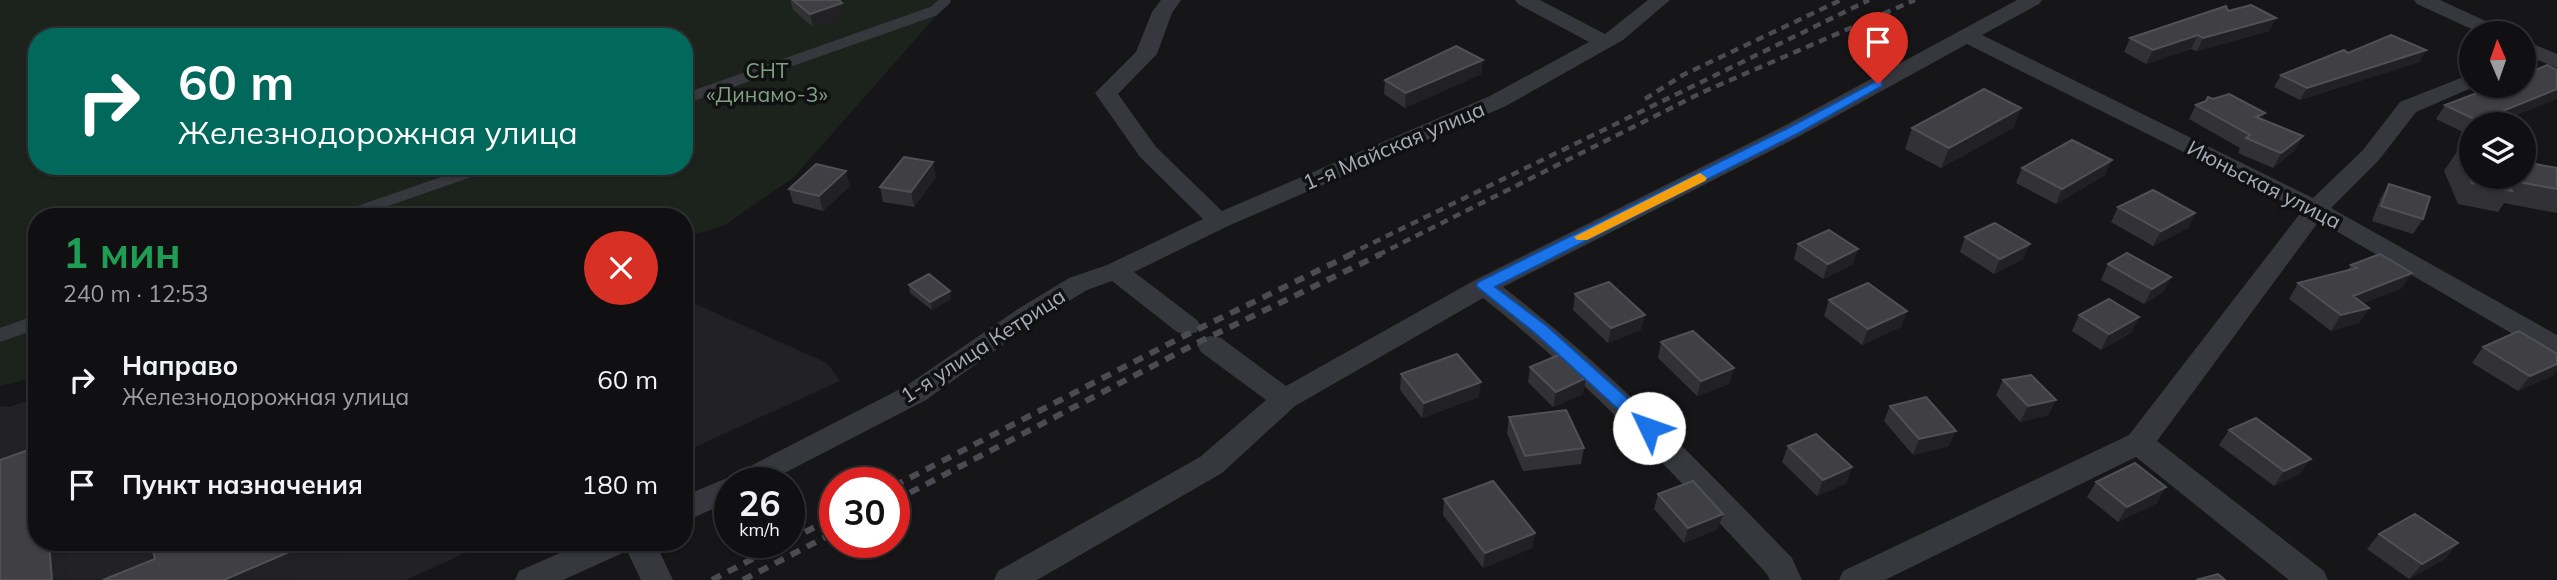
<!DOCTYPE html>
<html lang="ru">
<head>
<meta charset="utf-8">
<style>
	body { margin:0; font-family:Mulish,sans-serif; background:#1e1e20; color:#f1f3f6; height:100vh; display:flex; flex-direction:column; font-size:26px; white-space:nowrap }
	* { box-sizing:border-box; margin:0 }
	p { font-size:23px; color:#9c9d9f }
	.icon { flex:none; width:38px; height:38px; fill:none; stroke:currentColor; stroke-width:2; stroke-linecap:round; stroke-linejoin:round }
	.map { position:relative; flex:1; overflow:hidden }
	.details { position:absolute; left:28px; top:208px; width:665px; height:343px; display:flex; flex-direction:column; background:#101012; border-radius:28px; box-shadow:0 2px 5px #0004,0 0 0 2px #303032 }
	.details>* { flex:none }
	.top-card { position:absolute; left:28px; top:28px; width:665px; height:147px; border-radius:28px; box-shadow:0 2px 5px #0004,0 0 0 2px #303032; background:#00695c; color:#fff; overflow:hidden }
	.needle { width:46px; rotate:358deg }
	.controls { position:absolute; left:2459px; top:21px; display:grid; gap:14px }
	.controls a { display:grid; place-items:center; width:77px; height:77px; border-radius:50%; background:#101012; box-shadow:0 2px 5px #0004,0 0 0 2px #303032; font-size:35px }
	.speed { position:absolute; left:714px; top:467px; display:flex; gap:14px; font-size:35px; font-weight:700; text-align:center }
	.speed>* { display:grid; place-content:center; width:91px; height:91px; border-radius:50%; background:#101012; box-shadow:0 2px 5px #0004,0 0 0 2px #303032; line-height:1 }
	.speed small { font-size:18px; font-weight:400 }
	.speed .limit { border:10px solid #d22; background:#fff; color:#111 }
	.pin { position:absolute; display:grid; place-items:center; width:60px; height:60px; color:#fff; margin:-72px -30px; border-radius:50% 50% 50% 0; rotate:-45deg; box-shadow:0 0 7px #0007 }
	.pin .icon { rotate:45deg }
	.me { position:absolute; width:77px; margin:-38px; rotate:312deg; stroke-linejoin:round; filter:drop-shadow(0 0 5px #0008) }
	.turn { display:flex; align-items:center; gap:24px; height:147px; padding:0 35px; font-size:32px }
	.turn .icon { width:91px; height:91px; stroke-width:2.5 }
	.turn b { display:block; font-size:49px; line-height:60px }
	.round { display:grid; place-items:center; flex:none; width:74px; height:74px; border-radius:37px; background:#1e1e20 }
	.head { display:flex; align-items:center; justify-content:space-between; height:119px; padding:0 35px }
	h1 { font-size:42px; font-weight:700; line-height:52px; color:#1e9e55 }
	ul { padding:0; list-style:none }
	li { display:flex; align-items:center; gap:21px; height:105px; padding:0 35px }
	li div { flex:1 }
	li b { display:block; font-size:26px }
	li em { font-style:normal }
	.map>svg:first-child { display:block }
</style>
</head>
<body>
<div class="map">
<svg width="2557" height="580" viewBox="0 0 2557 580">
	<rect width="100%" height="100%" fill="#161618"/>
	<path fill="#222225" d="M684 299 827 363 840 381 684 452Z
		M37 397V542L487 543 406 580H0V406L9 407Z"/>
	<path fill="#1c231d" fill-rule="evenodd" d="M0 0H950L794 177 725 225 684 238V217H37V377L0 386ZM37 37H684V166H37Z"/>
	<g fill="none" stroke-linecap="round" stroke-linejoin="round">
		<path stroke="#37383d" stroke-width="10" d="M684 99 934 11 946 0
			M341 217 488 166"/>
		<path stroke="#37383d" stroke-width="13" d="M0 335 37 322"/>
		<path fill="#37383d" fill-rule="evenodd" d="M1161 0H1181L1172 13 1157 54 1118 94 1156 147 1222 211 1490 96 1589 42 1518 4 1515 0H1540L1605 34 1648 0H1670L1623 40 1506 106 1228 226 1134 272 1197 320 1201 326 1197 332 1187 335 1177 332 1112 281 1087 290 1036 321 926 400 765 483H730V501L684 522V496L727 478 906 386 1018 309 1069 278 1107 265 1203 219 1140 157 1095 93 1136 52 1152 12Z
			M2017 0H2042L2039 4 1982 35 2313 198 2363 150 2400 102 2471 74V86H2476L2416 112 2379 160 2331 208 2557 335V356L2547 354 2319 221 2157 441 2324 571 2328 580H2289L2136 457 1885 580H1839L1843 571 2129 435 2302 211 1967 44 1798 137 1503 287C1609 368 1700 463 1792 558L1802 580H1770L1767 574C1676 476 1588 381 1483 298L1295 406 1222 473 1037 580H994L998 571 1200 457 1266 400 1201 352 1197 345 1201 338 1211 336 1221 338 1286 386 1475 280 1782 127Z
			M2414 0H2440L2503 29 2506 33H2480L2417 4Z
			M2524 40 2557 54V68L2524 54Z
			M585 542H655L673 580H641L627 551 563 580H515L519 571Z"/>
		<path stroke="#4a4c52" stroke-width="4.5" stroke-dasharray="8 6" stroke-linecap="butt" d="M1645 99 1683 75 1841 0
			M1348 255 1869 0
			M1378 255 1703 92 1915 0"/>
		<path stroke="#4a4c52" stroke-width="6" stroke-dasharray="10 8" stroke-linecap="butt" d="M894 486 1186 335 1352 254
			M894 501 1195 344 1381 254
			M789 540 835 517
			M712 580 785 542
			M743 580 835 532"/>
	</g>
	<path fill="#323236" d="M790 0H839L845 16 813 27 793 10Z
		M2228 11 2276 18 2269 31 2197 51 2191 49 2146 64 2124 52 2130 38Z
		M2426 50 2419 62 2300 100 2274 87 2281 75 2348 53Z
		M1483 60 1481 74 1405 108 1384 94 1385 80Z
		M2213 99 2265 113 2262 119 2303 136 2295 150 2273 168 2238 153 2240 148 2189 119 2196 105Z
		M2445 105 2495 124H2471V134L2469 135 2436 119Z
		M2021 108 2013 128 1941 168 1905 149 1912 128Z
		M2458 150 2557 168V213L2504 203 2498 212 2458 204 2444 171Z
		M2022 168 2105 175 2056 204 2016 183Z
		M936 177 914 207 883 202 880 187Z
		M2389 184 2423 219 2413 234 2372 221 2380 199Z
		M850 186 823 211 793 203 789 189Z
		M2118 207 2195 213 2188 228 2153 246 2111 222Z
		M1965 237 2023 259 1994 274 1960 252Z
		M1798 244 1853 264 1823 279 1794 259Z
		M2108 264 2171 277 2163 292 2144 304 2101 280Z
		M2351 265 2402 288 2363 303 2369 308 2359 323 2331 331 2289 299 2298 283 2347 271Z
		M909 285 950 291 951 299 932 310 910 293Z
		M1575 294 1641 330 1608 343 1573 310Z
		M1829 300 1907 311 1901 327 1862 345 1824 316Z
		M2079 315 2139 317 2131 333 2101 350 2072 331Z
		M1661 342 1734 368 1729 384 1697 396 1658 358Z
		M2483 347 2554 375 2518 391 2472 363Z
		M1530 367 1583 394 1553 407 1528 382Z
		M1401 374 1479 397 1422 418 1400 390Z
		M2003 380 2056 400 2048 415 2020 422 1996 395Z
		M1890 406 1949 446 1913 455 1884 421Z
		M1509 417 1584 448 1581 464 1523 471 1507 433Z
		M2229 430 2300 474 2274 486 2219 445Z
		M1788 446 1847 483 1817 496 1782 462Z
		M2096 482 2157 503 2118 522 2087 497Z
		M1658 494 1718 529 1684 543 1654 509Z
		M1444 499 1535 533 1532 548 1483 568 1443 515Z
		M2379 534 2458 543 2445 559 2409 579 2367 549Z"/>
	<path fill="#212124" d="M842 3 845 16 813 27 810 14Z
		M2276 18 2269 31 2197 51 2203 38Z
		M2198 35 2191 49 2146 64 2153 50Z
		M2426 50 2419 62 2300 100 2307 88Z
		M1483 60 1481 74 1405 108 1406 93Z
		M2557 89V99L2495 124H2476L2478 121Z
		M2021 108 2013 128 1941 168 1949 148Z
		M2265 113 2258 128 2256 117Z
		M2303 136 2295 150 2273 168 2281 153Z
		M2112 160 2105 175 2056 204 2062 189Z
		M933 162 936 177 914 207 911 192Z
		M846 171 850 186 823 211 819 196Z
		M2195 213 2188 228 2153 246 2161 231Z
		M2030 244 2023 259 1994 274 2000 259Z
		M1858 249 1853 264 1823 279 1828 264Z
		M2412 273 2402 288 2343 311 2353 296Z
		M2171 277 2163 292 2144 304 2152 289Z
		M950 291 951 299 932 310 930 302Z
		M2369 308 2359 323 2331 331 2341 315Z
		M1907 311 1901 327 1862 345 1868 329Z
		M1645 315 1641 330 1608 343 1611 328Z
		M2139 317 2131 333 2101 350 2109 334Z
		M2557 364V371L2554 375 2518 391 2530 376Z
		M1734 368 1729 384 1697 396 1701 381Z
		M1586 378 1583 394 1553 407 1556 392Z
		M1481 382 1479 397 1422 418 1424 403Z
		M684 392 690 406 684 409Z
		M2056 400 2048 415 2020 422 2028 406Z
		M1956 431 1949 446 1913 455 1919 439Z
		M2311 459 2300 474 2274 486 2284 471Z
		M1852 467 1847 483 1817 496 1823 480Z
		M2166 487 2157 503 2118 522 2127 507Z
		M1723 514 1718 529 1684 543 1688 528Z
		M1535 533 1532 548 1483 568 1485 553Z
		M49 542H65L69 580H52Z
		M312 542H377L292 580H224Z
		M2458 543 2445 559 2409 579 2422 564Z"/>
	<path fill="#3f3f44" stroke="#4f5156" stroke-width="2" d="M793 0H839L842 3 810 14Z
		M2251 5 2276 18 2203 38 2198 35 2153 50 2130 38 2226 6 2228 11Z
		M2391 35 2426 50 2307 88 2281 75 2344 50 2348 53Z
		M1456 46 1483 60 1406 93 1385 80Z
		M2547 65 2557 70V89L2478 121 2445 105 2495 86H2524V75Z
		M1984 89 2021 108 1949 148 1912 128Z
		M2229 94 2265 113 2256 117 2303 136 2281 153 2246 138 2250 135 2196 105 2206 101 2208 97 2213 99Z
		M2072 140 2112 160 2062 189 2022 168Z
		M2458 150 2471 152V177H2524V162L2557 168V189L2507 180 2512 191 2472 183Z
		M904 157 933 162 911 192 880 187Z
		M816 164 846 171 819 196 789 189Z
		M2389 184 2430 197 2423 219 2381 206Z
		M2153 190 2195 213 2161 231 2118 207Z
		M1995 223 2030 244 2000 259 1965 237Z
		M1829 230 1858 249 1828 264 1798 244Z
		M37 253V264L33 254Z
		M2127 253 2171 277 2152 289 2108 264Z
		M2380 254 2412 273 2353 296 2369 308 2341 315 2298 283 2357 268 2351 265Z
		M929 274 950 291 930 302 909 285Z
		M1609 282 1645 315 1611 328 1575 294Z
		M1868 283 1907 311 1868 329 1829 300Z
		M2109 299 2139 317 2109 334 2079 315Z
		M1693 331 1734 368 1701 381 1661 342Z
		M2519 331 2557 354V364L2530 376 2483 347Z
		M1457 354 1481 382 1424 403 1401 374Z
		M1561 354 1586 378 1556 392 1530 367Z
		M2031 375 2056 400 2028 406 2003 380Z
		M1926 397 1956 431 1919 439 1890 406Z
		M1566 410 1584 448 1525 456 1509 417Z
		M2256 418 2311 459 2284 471 2229 430Z
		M1816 434 1852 467 1823 480 1788 446Z
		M37 447V542H49L52 580H0V460Z
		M2135 463 2166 487 2127 507 2096 482Z
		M1493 481 1535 533 1485 553 1444 499Z
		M1693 481 1723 514 1688 528 1658 494Z
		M2415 514 2458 543 2422 564 2379 534Z
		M151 542H312L224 580H103L155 559Z
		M2218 574 2225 580H2196Z"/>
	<path fill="#1a73e8" stroke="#114b97" stroke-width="2" d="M1878 80 1882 81V86L1795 135 1495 287 1547 326 1655 423 1658 428 1655 432H1643L1536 334 1476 286 1478 282 1786 129Z"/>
	<path fill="#f59e0b" d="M1700 173 1707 178 1705 181 1587 240H1577L1574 237Z"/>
	<g text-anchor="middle" stroke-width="7" stroke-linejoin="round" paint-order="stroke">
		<g font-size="21" fill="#7fa381" stroke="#111113">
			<text x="767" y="78">СНТ<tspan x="767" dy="24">«Динамо-3»</tspan></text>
		</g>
		<g font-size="21" fill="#a8adb8" stroke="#111113">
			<text transform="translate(1394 146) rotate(-23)" y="7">1-я Майская улица</text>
			<text transform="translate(2264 185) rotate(27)" y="7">Июньская улица</text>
			<text transform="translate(983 346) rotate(-33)" y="7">1-я улица Кетрица</text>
		</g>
	</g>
</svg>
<div class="controls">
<a><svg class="needle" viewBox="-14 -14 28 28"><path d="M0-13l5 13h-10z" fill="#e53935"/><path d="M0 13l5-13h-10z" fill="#9c9d9f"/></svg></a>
<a><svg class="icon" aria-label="layers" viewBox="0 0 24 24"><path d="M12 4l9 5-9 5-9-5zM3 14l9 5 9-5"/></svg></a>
</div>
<div class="speed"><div>26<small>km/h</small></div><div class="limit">30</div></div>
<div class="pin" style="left:1878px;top:84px;background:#d93025"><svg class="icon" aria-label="arrive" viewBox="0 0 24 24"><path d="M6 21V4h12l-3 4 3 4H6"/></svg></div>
<svg class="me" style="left:1649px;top:428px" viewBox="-20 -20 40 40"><circle r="19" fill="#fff"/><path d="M0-13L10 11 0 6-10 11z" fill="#1a73e8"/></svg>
<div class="top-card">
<div class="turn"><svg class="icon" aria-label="right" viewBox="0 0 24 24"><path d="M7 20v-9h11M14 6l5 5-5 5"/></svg><div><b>60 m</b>Железнодорожная улица</div></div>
</div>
<section class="details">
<div class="head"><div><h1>1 мин</h1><p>240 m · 12:53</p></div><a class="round" style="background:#d93025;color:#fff"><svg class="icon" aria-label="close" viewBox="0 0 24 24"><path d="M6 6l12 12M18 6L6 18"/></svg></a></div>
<ul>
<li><svg class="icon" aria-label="right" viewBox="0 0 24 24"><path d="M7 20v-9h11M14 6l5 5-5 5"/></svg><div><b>Направо</b><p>Железнодорожная улица</p></div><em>60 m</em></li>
<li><svg class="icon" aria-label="arrive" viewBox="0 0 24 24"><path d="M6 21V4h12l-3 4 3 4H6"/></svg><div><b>Пункт назначения</b></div><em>180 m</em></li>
</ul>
</section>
</div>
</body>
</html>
